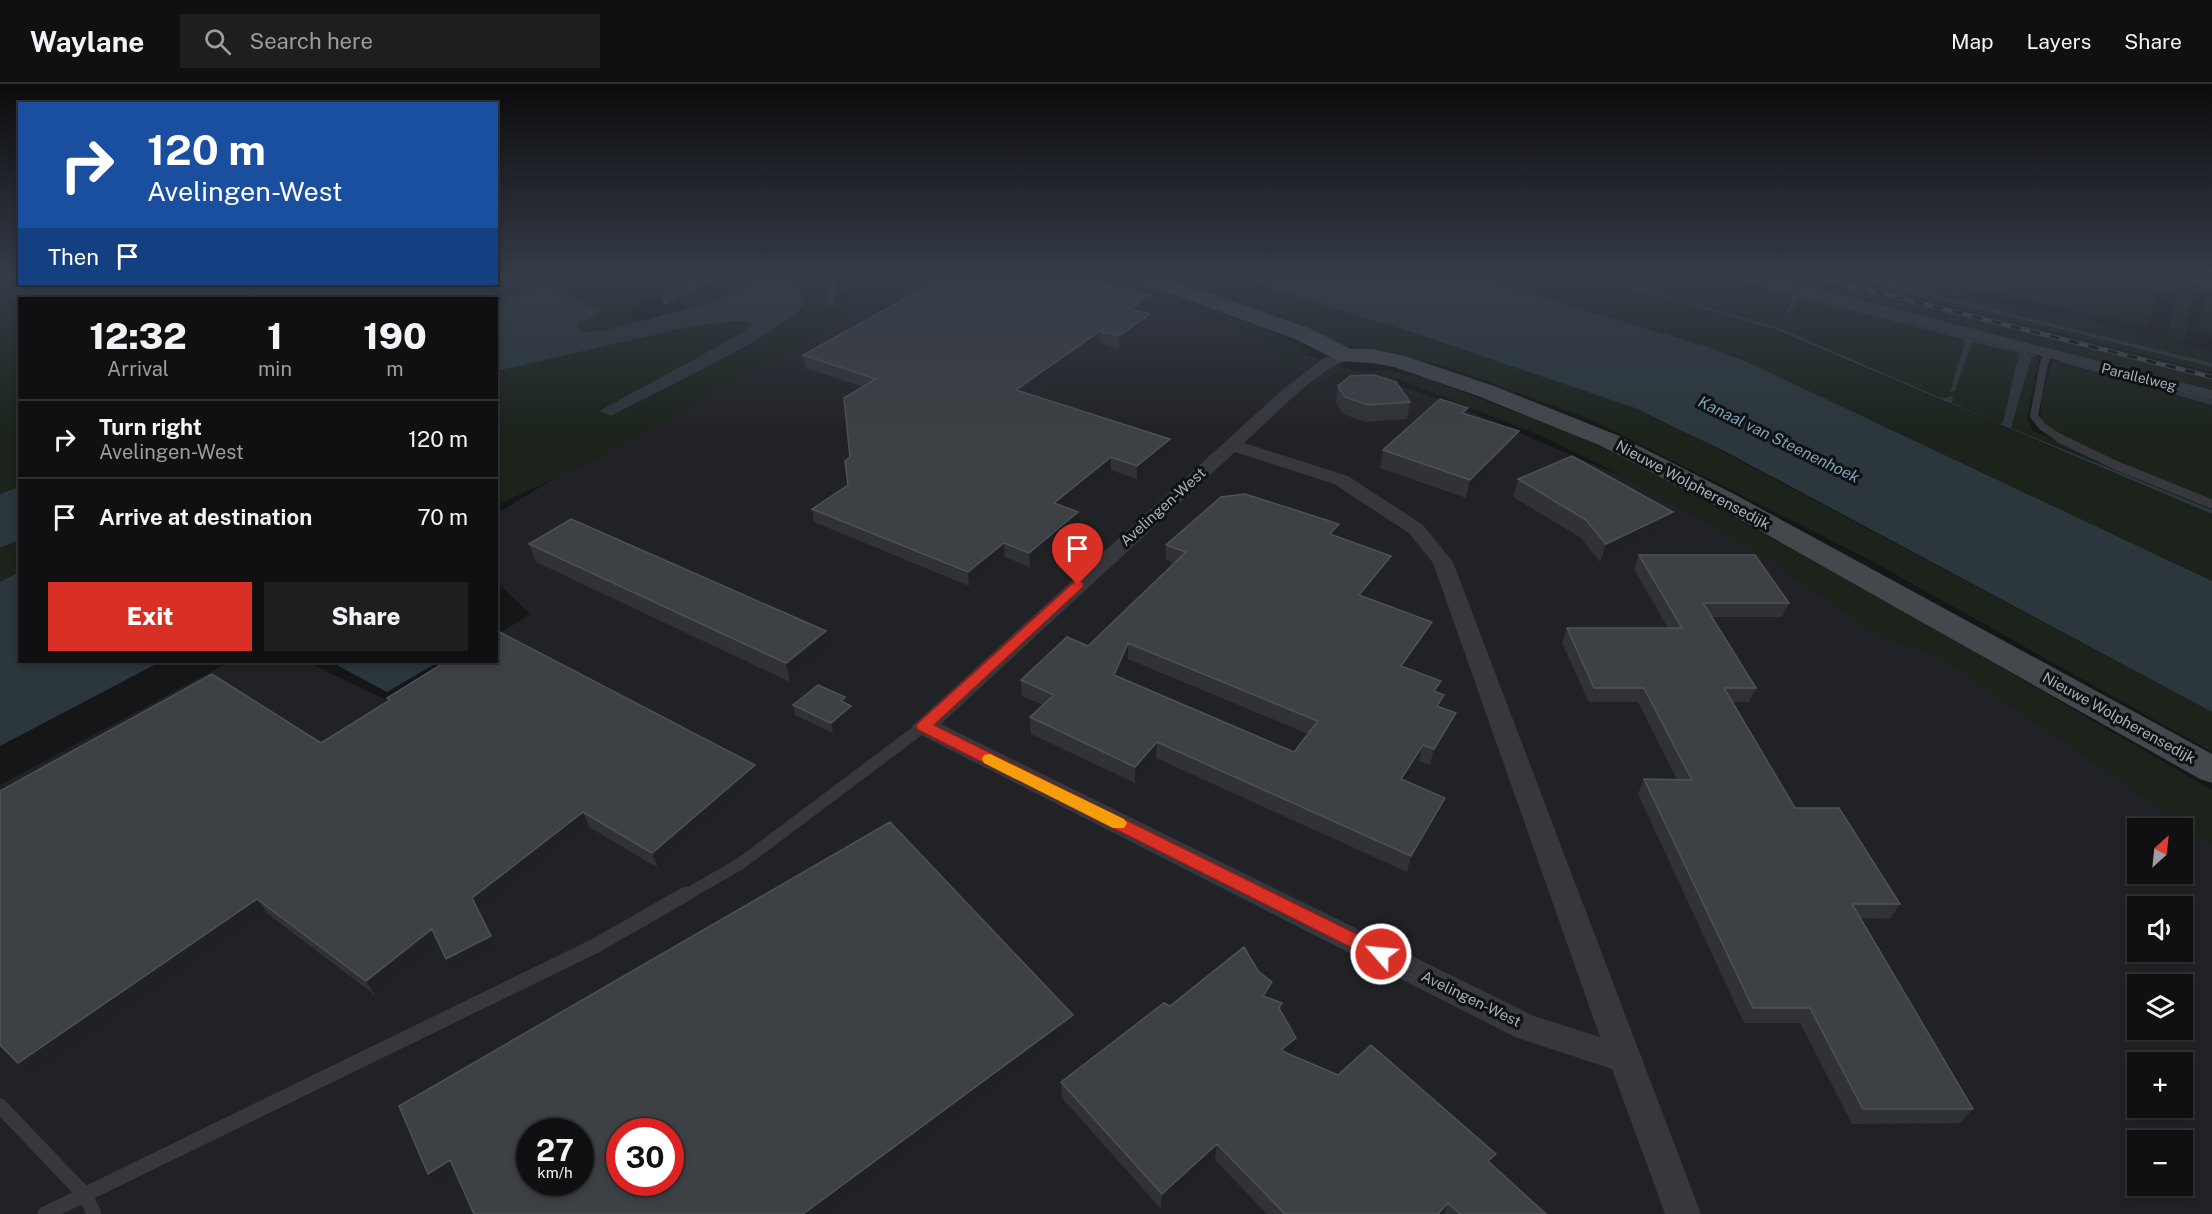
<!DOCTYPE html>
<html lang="en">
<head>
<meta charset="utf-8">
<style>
	body { margin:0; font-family:"Public Sans",sans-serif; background:#1e1e20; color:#f1f3f6; height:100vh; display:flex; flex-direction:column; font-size:22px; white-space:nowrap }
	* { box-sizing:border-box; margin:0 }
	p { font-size:20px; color:#9c9d9f }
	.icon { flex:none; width:33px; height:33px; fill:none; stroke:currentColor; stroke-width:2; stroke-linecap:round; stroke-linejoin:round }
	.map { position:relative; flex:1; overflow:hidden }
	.side { position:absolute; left:18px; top:213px; width:480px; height:366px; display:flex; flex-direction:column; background:#101012; border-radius:0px; box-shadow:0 3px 9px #0003,0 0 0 2px #303032 }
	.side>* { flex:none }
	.top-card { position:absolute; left:18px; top:18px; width:480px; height:183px; border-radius:0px; box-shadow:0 3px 9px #0003,0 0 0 2px #303032; background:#1a4fa0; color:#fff; overflow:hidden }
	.needle { width:39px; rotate:27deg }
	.buttons { position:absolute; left:2127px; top:734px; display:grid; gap:12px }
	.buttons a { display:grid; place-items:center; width:66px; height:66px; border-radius:0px; background:#101012; box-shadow:0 3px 9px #0003,0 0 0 2px #303032; font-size:30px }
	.speed { position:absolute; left:516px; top:1034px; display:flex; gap:12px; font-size:30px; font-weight:700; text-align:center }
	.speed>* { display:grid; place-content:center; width:78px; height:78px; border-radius:50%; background:#101012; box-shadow:0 3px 9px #0003,0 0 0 2px #303032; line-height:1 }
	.speed small { font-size:15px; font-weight:400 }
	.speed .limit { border:9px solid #d22; background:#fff; color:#111 }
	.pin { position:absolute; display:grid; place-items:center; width:51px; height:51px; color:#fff; margin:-62px -26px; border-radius:50% 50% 50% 0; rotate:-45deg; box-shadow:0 0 6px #0007 }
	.pin .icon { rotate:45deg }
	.me { position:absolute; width:66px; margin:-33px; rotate:297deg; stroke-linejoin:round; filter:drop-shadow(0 0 4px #0008) }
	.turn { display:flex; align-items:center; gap:21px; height:126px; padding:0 30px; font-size:27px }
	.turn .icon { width:78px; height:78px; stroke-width:2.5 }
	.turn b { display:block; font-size:42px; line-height:51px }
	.then { display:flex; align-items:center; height:57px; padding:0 30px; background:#0003; gap:12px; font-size:22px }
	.eta { display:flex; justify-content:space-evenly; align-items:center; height:102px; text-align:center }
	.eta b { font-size:36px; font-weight:800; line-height:42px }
	.action { display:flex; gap:12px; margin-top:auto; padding:12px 30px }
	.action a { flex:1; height:69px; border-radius:0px; background:#d93025; color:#fff; font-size:24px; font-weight:800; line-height:69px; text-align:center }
	.action a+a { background:#1e1e20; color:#f1f3f6 }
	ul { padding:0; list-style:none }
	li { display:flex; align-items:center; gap:18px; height:78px; padding:0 30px; border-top:2px solid #303032 }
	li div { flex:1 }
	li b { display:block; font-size:22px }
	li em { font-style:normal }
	header { display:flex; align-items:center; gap:36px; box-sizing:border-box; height:84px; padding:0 30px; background:#101012; border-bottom:2px solid #303032 }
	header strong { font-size:28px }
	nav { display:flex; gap:33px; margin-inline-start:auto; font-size:21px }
	.search { width:420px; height:54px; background:#1e1e20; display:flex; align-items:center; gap:15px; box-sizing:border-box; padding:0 21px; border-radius:0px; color:#9c9d9f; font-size:22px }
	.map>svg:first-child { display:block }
</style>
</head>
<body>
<header>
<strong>Waylane</strong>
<div class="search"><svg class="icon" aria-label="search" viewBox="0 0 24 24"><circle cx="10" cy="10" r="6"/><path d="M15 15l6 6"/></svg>Search here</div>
<nav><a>Map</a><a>Layers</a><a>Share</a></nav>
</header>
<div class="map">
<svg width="2212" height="1130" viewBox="0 0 2212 1130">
	<rect width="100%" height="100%" fill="#151618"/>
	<path fill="#212225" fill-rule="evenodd" d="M921 193H1094L1304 270 1439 315 1694 423 2212 713V1130H0V701L229 578H307L388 617 496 578 497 551 530 530 497 498V430L615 356ZM2138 744H2182V789H2138ZM2138 822H2182V867H2138ZM2138 900H2182V945H2138ZM2138 978H2182V1023H2138ZM530 1047H580V1098H530ZM620 1047H670V1098H620ZM2138 1056H2182V1101H2138Z"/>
	<path fill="#1b231b" d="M0 193H19L20 200H496L497 193H708L672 210 640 218 631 224 632 235 638 238 608 246 585 248 578 243 497 269 496 214H20L19 415 0 421Z
		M718 193H767L727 213 684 226 681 213Z
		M793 193H827L832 217 850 216 840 193H923L598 374 497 421V287C543 278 720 225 754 240L735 253 599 327 612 332C640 315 796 242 804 223 807 214 797 201 793 193Z
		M1092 193H1120L1262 243 1310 267 1300 274 1284 292 1280 272 1258 254Z
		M1156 193H1236L1505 279 1624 319 1669 339 2212 628V668L1870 476 1587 334 1445 282 1370 264 1346 263 1305 242Z
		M1472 193H1592L1759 240 2212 430V497L1730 271Z
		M1624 193H1724L1791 210 1793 212 1785 228H1791L1798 214H1802L1963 255 1965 258 1951 308 1955 307 1972 258 2019 269 2003 338 1999 340 1954 320 1948 312 1941 314 1778 243 1619 199Z
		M1773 193H1823L2212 292V306Z
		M1831 193H1849L2212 283V288Z
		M1862 193H1898L1961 208 1960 211 2035 229 2037 225 2166 254 2181 196 2195 201 2183 260 2212 267V279Z
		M1925 193H2162L2148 243Z
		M2212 211V250L2198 247 2205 212 2211 214Z
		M2036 272 2039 273 2027 334 2032 346 2212 423V426L2011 344 2031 274Z
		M2053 277 2212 321V418C2182 405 2053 358 2042 335 2037 323 2048 288 2053 277Z
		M1343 285 1371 288 1386 286 1425 294 1583 354 1663 394 1925 539 2212 706V760L1940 573 1880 553 1750 463 1603 382 1537 350 1398 295 1354 294 1314 301Z
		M19 456V488L0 498V464Z"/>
	<path fill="#2b373c" d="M767 193H793L805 218C800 242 642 314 612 332L599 327 735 253 754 240 738 237 691 242 497 287V220L540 203 546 204 600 226 598 231 579 239 578 243 585 248 608 246 716 217Z
		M1236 193H1472L1705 262 1747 278 2212 497V628L1726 368 1635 324 1432 255Z
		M1592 193 1616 198 1622 193H1627L1622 200 1778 243 1941 314 1953 312 1952 319 2000 340 2003 338 2019 269 1972 258 1955 307 1950 308 1965 258 1963 255 1802 214H1798L1791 228 1786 229 1793 212 1791 210 1724 193H1739L2034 270 2037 272 2031 274 2011 344 2212 426V430L1774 245Z
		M1849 193H1862L2212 279V283Z
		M2056 277H2064L2212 316V321Z
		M19 403V456L0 464V410Z
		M19 488 20 578H160L0 662V498Z
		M331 578H438L387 608Z"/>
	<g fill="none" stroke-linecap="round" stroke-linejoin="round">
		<path stroke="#36383d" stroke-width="8" d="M2193 193 2202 200 2212 202
			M666 216 710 193
			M831 218 833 193
			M2049 269 2044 279 2034 332 2043 343 2061 355"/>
		<path stroke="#36383d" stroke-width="9" d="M2059 354 2115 381 2212 420"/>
		<path stroke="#36383d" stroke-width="12" d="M684 812 740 780 924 642"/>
		<path stroke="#36383d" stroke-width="15" d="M0 1022 85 1111 94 1130
			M45 1130 595 862 686 810"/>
		<path fill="#36383d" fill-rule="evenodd" d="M1746 193H1771L2212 306V316L1748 196Z
			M1347 267 1355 272C1350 278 1341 277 1334 282 1301 302 1273 333 1244 359L1348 392 1423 441 1453 478 1701 1130H1665L1612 985 1515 953 915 648 912 642 1281 307 1324 274ZM1235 368 1334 400 1409 449 1433 479 1600 953 1534 932 941 640Z"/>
		<path fill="#44484d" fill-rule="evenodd" d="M1132 193H1162L1309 244 1351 265H1373L1408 273 1494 302 1617 351 1734 410 2212 670V699L2200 695 1716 422 1599 361 1478 312 1394 283 1373 279 1339 277 1293 254 1135 197Z"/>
		<defs>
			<path id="rail" d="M1817 193 2212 293"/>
		</defs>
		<use href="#rail" stroke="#494d52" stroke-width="4.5"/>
		<use href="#rail" stroke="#101113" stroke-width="3" stroke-dasharray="10" stroke-linecap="butt"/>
	</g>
	<path fill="#313236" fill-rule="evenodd" d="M1100 193V198L1149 223 1142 228 1150 242 1119 265 1100 259 1029 310 1170 355 1169 368 1137 395 1111 386 1066 423 1078 442 1030 483 1005 473 969 502 814 438 812 425 848 401 850 373 863 303 805 284 803 271Z
		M1338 302 1410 318 1407 335 1365 338 1343 330 1336 318Z
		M1466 330 1519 347 1514 364 1466 414 1380 384 1383 366Z
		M1518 395 1667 446 1600 478 1581 454 1513 413Z
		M1339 440 1337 453 1388 487 1367 514 1429 553 1407 585 1438 609 1441 624 1456 629 1451 646 1430 681 1419 677 1407 698 1441 730 1407 788 1156 674 1135 699 1031 650 1030 633 1043 621 1022 612 1021 596 1088 562 1174 479 1166 476V461ZM1128 575 1289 642 1308 650 1294 668 1120 593Z
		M529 460 830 566 790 598 536 478Z
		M1639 471 1789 519 1782 533H1712L1756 604 1749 618H1732L1795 724 1900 820 1890 835 1860 834 1973 1025 1960 1039 1852 1040 1800 939H1744L1638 710 1644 695H1677L1638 618H1589L1562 559 1567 544H1668L1634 485Z
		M387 614 755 681 759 696 658 784 589 743 480 829 499 867 454 889 439 861 376 912 268 830 34 994 321 659 388 617Z
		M846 619 851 622 853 631 833 649 795 631 793 621Z
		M1258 887 1270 914 1281 927 1293 970 1292 971 1491 1080 1546 1130H1267L1215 1076 1161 1125 1062 1014 1061 998 1170 922Z"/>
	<path fill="#202124" d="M1099 193H1100V204L1094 197Z
		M1150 211 1149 223 1130 237V225Z
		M1150 230V242L1119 265V252Z
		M1100 247V259L1017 318 1016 306Z
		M1519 347 1514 364 1466 414 1470 396Z
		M1170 355 1169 368 1137 395V382Z
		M1111 373V386L1054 433V419Z
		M1078 428V442L1030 483 1029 469Z
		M1673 428 1667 446 1600 478 1606 460Z
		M1339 440 1337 455 1330 450Z
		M1004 459 1005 473 969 502 968 488Z
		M1391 472 1388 487 1356 527 1359 511Z
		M1432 538 1429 553 1398 598 1401 582Z
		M826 547 830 566 790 598 786 579Z
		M1128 559V575L1114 607V591Z
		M1441 597 1437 613 1434 607Z
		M1444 611 1440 627 1437 622Z
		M851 622 853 631 833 649 831 639Z
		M1456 629 1451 646 1430 681 1434 665Z
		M1157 658 1156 674 1135 699V683Z
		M1423 661 1419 677 1398 712 1401 695Z
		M755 681 759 696 658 784 652 769Z
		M1445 714 1441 730 1407 788 1411 772Z
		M583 728 589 743 480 829 499 867 454 889 446 875 472 814Z
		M257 815 268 830 34 994 18 979Z
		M432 845 441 860 376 912 366 897Z
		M1272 898 1269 914 1263 912Z
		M1073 931 1074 945 826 1130H803Z
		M1296 954 1293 970 1279 981 1282 965Z
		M1217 1060 1215 1076 1161 1125 1162 1110Z
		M1496 1070 1489 1085 1488 1077Z
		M450 1076 460 1090 439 1104 428 1090Z
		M1448 1119 1444 1130H1438Z"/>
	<path fill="#3d4044" stroke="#4e5156" stroke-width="1.5" fill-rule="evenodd" d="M944 193H1099L1094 197 1150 211 1130 225 1150 230 1119 252 1100 247 1016 306 1170 355 1137 382 1111 373 1054 419 1078 428 1029 469 1004 459 968 488 812 425 848 401 845 377 850 373 844 314 876 295 803 271Z
		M1374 291 1396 298 1410 318 1368 321 1345 313 1338 302 1350 292Z
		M1440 315 1468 324 1462 329 1519 347 1470 396 1383 366Z
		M1572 372 1673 428 1606 460 1586 436 1518 395Z
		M1245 410 1339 440 1330 450 1391 472 1359 511 1432 538 1401 582 1441 597 1434 607 1444 611 1437 622 1456 629 1434 665 1423 661 1401 695 1445 714 1411 772 1157 658 1135 683 1030 633 1054 611 1021 596 1067 553 1088 562 1186 468 1166 461 1221 413ZM1128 559 1291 626 1318 637 1294 668 1114 591Z
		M571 435 826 547 786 579 529 460Z
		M1639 471H1755L1789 519H1703L1756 604H1724L1795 724H1839L1900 820H1852L1973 1025H1863L1810 924H1753L1644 695 1692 696 1644 604H1594L1567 544H1682Z
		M496 546 755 681 652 769 583 728 472 814 491 852 446 875 432 845 366 897 257 815 18 979 0 961V707L212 590 321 659 390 616 387 614 445 578H496Z
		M818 601 845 613 841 617 851 622 831 639 793 621Z
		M890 738 1073 931 803 1130H474L450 1076 428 1090 399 1022ZM530 1047H580V1098H530ZM620 1047H670V1098H620Z
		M1244 863 1258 887 1272 898 1263 912 1282 919 1279 924 1296 954 1282 965 1284 968 1338 991 1371 961 1496 1070 1488 1077 1546 1130H1460L1448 1119 1438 1130H1285L1217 1060 1162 1110 1061 998 1164 919 1170 922Z"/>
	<linearGradient id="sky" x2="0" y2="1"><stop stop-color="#0c0c0d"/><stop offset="0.55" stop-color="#353c48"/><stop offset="1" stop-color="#353c48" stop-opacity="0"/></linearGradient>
	<rect width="2212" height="351" fill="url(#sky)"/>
	<path fill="#d93025" stroke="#8d1f18" stroke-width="1.5" d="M1078 497 1083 498V503L934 641 1387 865 1389 870 1387 875 1381 878 1374 875 918 646 916 642 918 639 1074 498Z"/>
	<path fill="#f59e0b" d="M990 670 1124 735 1127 739 1124 744H1113L984 679 982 675 984 671Z"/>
	<g text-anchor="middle" stroke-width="6" stroke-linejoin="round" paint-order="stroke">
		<g font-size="14" fill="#a6afb9" stroke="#101113">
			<text transform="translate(2139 293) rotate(14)" y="5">Parallelweg</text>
		</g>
		<g font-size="15" fill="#a6afb9" stroke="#101113">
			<text transform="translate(1693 401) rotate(28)" y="5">Nieuwe Wolpherensedijk</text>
			<text transform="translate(1163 423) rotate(-42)" y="5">Avelingen-West</text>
			<text transform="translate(2119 634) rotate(29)" y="5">Nieuwe Wolpherensedijk</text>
			<text transform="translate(1471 915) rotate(26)" y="5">Avelingen-West</text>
		</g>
		<g font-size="16" font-style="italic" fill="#7ba3b6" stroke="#101113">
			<text transform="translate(1779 355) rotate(26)" y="6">Kanaal van Steenenhoek</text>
		</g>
	</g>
</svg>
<div class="buttons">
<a><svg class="needle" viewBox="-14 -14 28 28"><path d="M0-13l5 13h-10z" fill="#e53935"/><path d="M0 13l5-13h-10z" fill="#9c9d9f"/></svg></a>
<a><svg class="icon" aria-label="sound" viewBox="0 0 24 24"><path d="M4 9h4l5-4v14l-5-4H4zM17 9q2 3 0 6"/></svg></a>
<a><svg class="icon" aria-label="layers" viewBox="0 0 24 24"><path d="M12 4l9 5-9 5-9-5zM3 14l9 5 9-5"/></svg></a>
<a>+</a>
<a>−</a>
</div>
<div class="speed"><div>27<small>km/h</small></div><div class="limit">30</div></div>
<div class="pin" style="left:1078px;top:501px;background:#d93025"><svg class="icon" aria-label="arrive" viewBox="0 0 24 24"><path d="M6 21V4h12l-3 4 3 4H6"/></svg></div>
<svg class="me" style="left:1381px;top:870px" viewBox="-20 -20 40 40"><circle r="17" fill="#d93025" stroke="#fff" stroke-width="3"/><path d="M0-11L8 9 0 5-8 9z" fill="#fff"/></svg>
<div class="top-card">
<div class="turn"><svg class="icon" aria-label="right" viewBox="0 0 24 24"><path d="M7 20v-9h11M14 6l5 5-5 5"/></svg><div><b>120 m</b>Avelingen-West</div></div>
<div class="then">Then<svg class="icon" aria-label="arrive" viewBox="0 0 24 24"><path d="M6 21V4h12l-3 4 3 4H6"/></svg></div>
</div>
<section class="side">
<div class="eta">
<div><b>12:32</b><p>Arrival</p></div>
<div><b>1</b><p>min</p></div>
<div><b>190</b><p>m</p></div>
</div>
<ul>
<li><svg class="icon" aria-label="right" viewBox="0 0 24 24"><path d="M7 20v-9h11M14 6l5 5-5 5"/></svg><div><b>Turn right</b><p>Avelingen-West</p></div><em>120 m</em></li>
<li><svg class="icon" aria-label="arrive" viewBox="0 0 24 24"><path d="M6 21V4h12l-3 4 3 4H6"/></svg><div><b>Arrive at destination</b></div><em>70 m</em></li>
</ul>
<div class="action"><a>Exit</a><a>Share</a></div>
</section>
</div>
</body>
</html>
